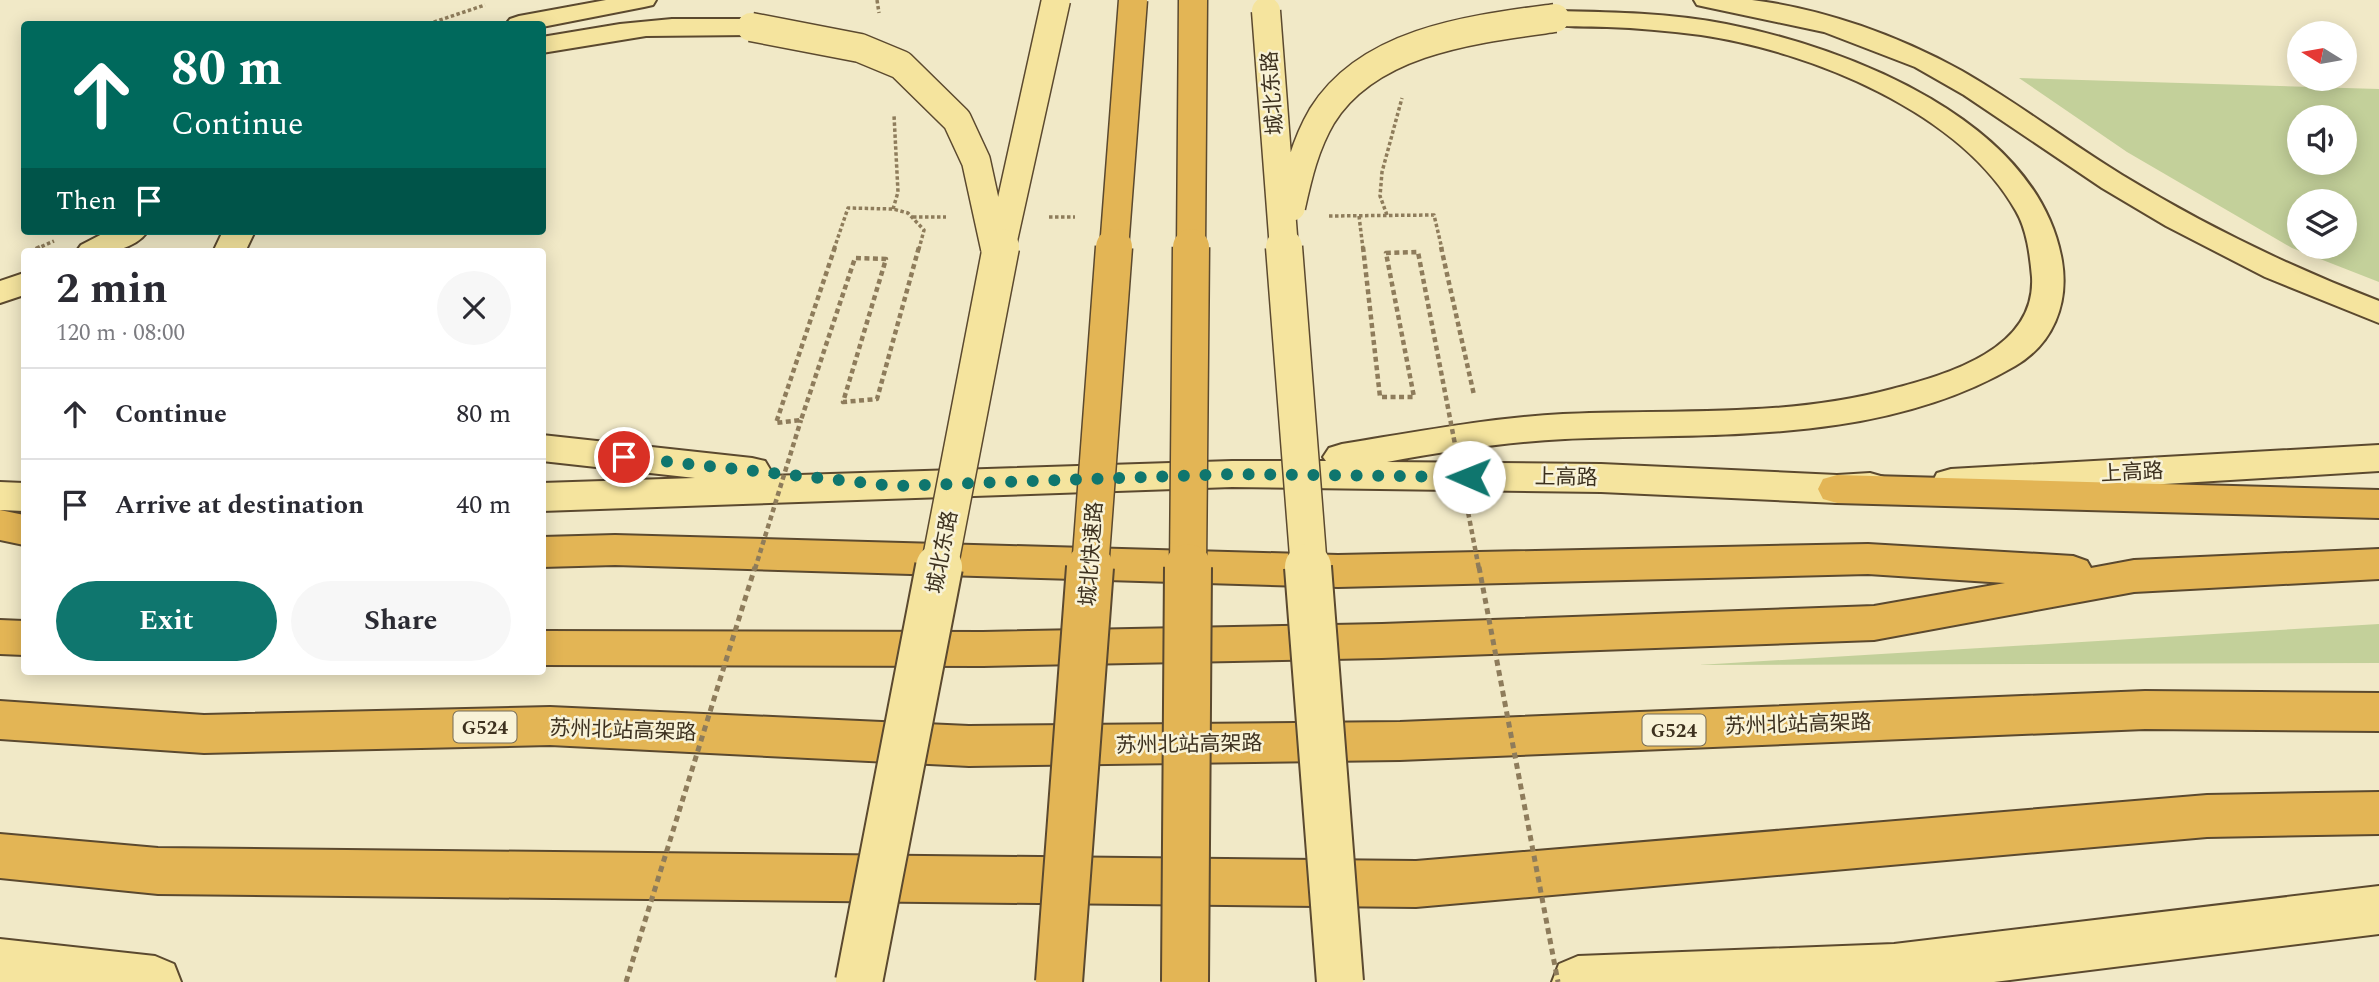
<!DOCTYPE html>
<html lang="en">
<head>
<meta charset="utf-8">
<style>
	body { margin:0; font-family:Spectral,"Noto Sans SC",serif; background:#f7f7f7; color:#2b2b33; height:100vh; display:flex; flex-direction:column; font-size:26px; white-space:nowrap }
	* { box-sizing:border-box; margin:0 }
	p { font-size:23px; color:#7c7c81 }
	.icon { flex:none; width:38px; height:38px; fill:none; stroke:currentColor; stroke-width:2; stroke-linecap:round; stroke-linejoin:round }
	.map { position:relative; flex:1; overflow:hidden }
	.side { position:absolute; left:21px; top:248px; width:525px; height:427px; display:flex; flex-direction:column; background:#fff; border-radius:7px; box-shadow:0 4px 18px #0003 }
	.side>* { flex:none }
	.top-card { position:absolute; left:21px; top:21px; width:525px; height:214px; border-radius:7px; box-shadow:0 4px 18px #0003; background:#00695c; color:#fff; overflow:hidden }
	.needle { width:46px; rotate:281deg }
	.buttons { position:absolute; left:2287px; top:21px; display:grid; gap:14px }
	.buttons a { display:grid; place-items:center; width:70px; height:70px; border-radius:50%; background:#fff; box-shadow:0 4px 18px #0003; font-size:35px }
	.pin { position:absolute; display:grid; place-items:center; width:60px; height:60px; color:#fff; margin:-30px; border:4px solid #fff; border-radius:50%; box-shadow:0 2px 7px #0007 }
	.me { position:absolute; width:77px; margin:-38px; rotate:271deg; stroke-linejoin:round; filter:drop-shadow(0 0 5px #0008) }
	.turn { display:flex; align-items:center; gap:24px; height:147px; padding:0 35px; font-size:32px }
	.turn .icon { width:91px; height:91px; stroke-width:2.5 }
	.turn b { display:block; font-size:49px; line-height:60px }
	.then { display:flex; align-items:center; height:66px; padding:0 35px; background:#0003; gap:14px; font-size:26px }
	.round { display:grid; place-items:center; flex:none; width:74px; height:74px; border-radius:37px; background:#f7f7f7 }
	.head { display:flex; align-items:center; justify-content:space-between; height:119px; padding:0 35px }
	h1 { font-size:42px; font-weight:700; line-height:52px }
	.action { display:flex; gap:14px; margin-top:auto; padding:14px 35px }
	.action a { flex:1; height:80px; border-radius:42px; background:#0f766e; color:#fff; font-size:28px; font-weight:700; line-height:80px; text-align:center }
	.action a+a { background:#f7f7f7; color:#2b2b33 }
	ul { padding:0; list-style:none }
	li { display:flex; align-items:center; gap:21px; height:91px; padding:0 35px; border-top:2px solid #e1e1e2 }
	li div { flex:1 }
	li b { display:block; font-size:26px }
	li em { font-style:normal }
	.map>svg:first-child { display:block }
</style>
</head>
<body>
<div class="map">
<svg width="2379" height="982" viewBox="0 0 2379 982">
	<rect width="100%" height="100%" fill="#f1e9c7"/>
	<path fill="#c3d09a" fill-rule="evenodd" d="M2019 78 2379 89V282L2292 248 2127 152ZM2300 117H2345V163H2300ZM2300 201H2345V247H2300Z
		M2379 624V663L1698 665Z"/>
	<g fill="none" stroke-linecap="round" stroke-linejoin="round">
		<defs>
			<path id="primary" d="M606 0H656L653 5 644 7 542 27V24H506L510 19 519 16Z
				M1694 0C1713 0 1733 0 1752 0 1824 9 1899 36 1962 71 2018 103 2068 142 2122 175 2204 225 2290 267 2379 301V323L2265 277 2166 226 2102 188 1964 95 1915 67 1824 32 1706 7 1697 5Z
				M1555 11C1612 12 1670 13 1726 24 1849 48 2038 121 2062 261 2069 304 2053 344 2015 366 1878 446 1716 432 1565 439 1505 442 1446 451 1387 462L1601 464 1837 475 1870 473 1884 477 1889 487 1884 497 1870 501 1837 503 1601 492 1232 487 542 511V483L695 478 542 461V435L752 458 765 461 771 471 768 476 1232 461H1326L1323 457 1329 448 1342 444C1416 432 1488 418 1563 414 1672 409 1785 418 1892 389 1949 374 2036 349 2032 277 2030 255 2027 230 2016 211 1960 111 1809 51 1701 35 1670 31 1638 28 1607 27 1587 26 1565 28 1546 23L1543 18 1546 13Z
				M672 19H751L760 22 764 27 760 32 751 35 646 36 542 53V37L620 24Z
				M108 231H148C131 254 101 252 76 252L81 245Z
				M223 231H255L245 252H213Z
				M24 273V295L0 303V281Z
				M2379 445V471L1951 497 1937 493 1932 483 1937 473 1951 469Z
				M0 482 24 483V511L0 510Z
				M2379 886V934L1994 982H1552L1559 964 1578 956 1894 944Z
				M0 939 155 956 174 964 181 982H0Z"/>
			<path id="highway" d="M1837 475 2379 490V518L1837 503 1823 499 1818 489 1823 479Z
				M0 510 24 515V545L0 540Z
				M615 535 1338 555 1868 544 2073 556 2087 561 2091 568 2134 560 2379 549V579L2134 592 1874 640 1382 658 983 666 542 665V631L983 632 1382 624 1874 606 2005 583 1868 574 1338 587 615 565 542 567V537Z
				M0 620 24 621V655L0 654Z
				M2145 691 2379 693V731L2145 729 1400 760 969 766 550 745 204 753 0 739V701L204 715 550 707 969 726 1400 722Z
				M2379 792V834L2207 837 1416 907 158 894 0 878V834L158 848 1416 861 2207 795Z"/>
		</defs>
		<use href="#primary" stroke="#5b492f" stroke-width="4"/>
		<use href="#highway" stroke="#5b492f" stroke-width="4"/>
		<path stroke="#8e7c5b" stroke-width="3.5" stroke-dasharray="3.5 2.5" stroke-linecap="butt" d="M877 0 879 13
			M428 24 485 5
			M893 209 898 192 894 115
			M1387 215 1380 196 1382 172 1402 98
			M1329 216 1434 215 1442 249
			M913 217H946
			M1049 217H1075
			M36 249 54 241
			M834 249 848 208 893 209 908 213 924 230 919 249"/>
		<path stroke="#8e7c5b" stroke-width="4.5" stroke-dasharray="5 3.5" stroke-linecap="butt" d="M835 247 776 423 801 420 855 258 886 259 843 402 877 399 919 247
			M1441 247 1474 395
			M36 249 40 247"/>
		<use href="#primary" fill="#f5e49e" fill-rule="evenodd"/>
		<use href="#highway" fill="#e3b555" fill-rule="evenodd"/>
		<defs>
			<path id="primary-bridge-far2" d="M1266 11 1284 249
				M751 27 860 48 901 65 957 120 976 161 995 248
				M1291 207C1298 175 1305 145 1322 116 1369 40 1475 29 1555 18
				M1001 249 1056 0"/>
			<path id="primary-bridge-far1" d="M1284 247 1309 569
				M939 569 1001 247"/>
			<path id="primary-bridge" d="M1308 567 1340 982
				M859 982 939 567"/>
			<path id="highway-bridge-far2" d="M1114 249 1133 0
				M1191 249 1193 0"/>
			<path id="highway-bridge-far1" d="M1090 569 1114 247
				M1188 569 1191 247"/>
			<path id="highway-bridge" d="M1059 982 1090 567
				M1185 982 1188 567"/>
		</defs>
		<use href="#primary-bridge-far2" stroke="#5b492f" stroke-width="31" stroke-linecap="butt"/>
		<use href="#primary-bridge-far1" stroke="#5b492f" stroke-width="39" stroke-linecap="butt"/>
		<use href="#primary-bridge" stroke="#5b492f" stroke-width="50" stroke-linecap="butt"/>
		<use href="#highway-bridge-far2" stroke="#5b492f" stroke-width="31" stroke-linecap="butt"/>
		<use href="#highway-bridge-far1" stroke="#5b492f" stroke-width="39" stroke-linecap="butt"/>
		<use href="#highway-bridge" stroke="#5b492f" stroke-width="50" stroke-linecap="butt"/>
		<path stroke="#8e7c5b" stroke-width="3.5" stroke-dasharray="3.5 2.5" stroke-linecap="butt" d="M1359 216 1363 249"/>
		<path stroke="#8e7c5b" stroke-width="4.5" stroke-dasharray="5 3.5" stroke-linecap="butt" d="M1363 247 1380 397H1414L1386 253 1418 252 1479 569
			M755 569 801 420"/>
		<path stroke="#8e7c5b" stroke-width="5" stroke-dasharray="6 4.5" stroke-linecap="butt" d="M1479 567 1558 982
			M626 982 755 567"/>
		<use href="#primary-bridge-far2" stroke="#f5e49e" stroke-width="28"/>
		<use href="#primary-bridge-far1" stroke="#f5e49e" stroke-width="36"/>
		<use href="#primary-bridge" stroke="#f5e49e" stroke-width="46"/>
		<use href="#highway-bridge-far2" stroke="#e3b555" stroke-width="28"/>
		<use href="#highway-bridge-far1" stroke="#e3b555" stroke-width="36"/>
		<use href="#highway-bridge" stroke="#e3b555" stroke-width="46"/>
	</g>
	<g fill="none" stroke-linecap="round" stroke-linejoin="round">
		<path stroke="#0f766e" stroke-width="12" stroke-dasharray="0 21.6" d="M624 457 894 486 1232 474 1469 477"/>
	</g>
	<g text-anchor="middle" stroke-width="5" stroke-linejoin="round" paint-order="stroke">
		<g fill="#f8f2d7" stroke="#756b56" stroke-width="2">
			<rect x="453.5" y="711.5" width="63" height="31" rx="5"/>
			<rect x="1642.5" y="714.5" width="63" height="31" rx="5"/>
		</g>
		<g font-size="19" font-weight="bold" fill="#3d311f">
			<text x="485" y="734">G524</text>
			<text x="1674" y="737">G524</text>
		</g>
		<g font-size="21" fill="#3d311f" stroke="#f8f2d7">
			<text transform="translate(1272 93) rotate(-94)" y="7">城北东路</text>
			<text transform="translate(2132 472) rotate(-3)" y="7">上高路</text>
			<text transform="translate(1566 477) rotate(1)" y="7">上高路</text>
			<text transform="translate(942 552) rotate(-79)" y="7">城北东路</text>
			<text transform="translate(1091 554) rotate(-86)" y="7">城北快速路</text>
			<text transform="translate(1798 724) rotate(-2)" y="7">苏州北站高架路</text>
			<text transform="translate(623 730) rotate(2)" y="7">苏州北站高架路</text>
			<text transform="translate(1189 744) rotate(-1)" y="7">苏州北站高架路</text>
		</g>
	</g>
</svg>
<div class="buttons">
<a><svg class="needle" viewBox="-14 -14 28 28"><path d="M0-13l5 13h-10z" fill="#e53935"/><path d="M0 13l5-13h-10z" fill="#7c7c81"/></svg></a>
<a><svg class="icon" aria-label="sound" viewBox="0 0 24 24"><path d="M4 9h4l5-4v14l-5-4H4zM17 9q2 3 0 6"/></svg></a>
<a><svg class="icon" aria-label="layers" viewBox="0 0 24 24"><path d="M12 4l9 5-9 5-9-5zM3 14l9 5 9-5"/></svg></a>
</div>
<div class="pin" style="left:624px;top:457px;background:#d93025"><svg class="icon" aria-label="arrive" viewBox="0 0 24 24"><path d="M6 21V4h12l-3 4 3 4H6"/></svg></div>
<svg class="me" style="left:1469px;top:477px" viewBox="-20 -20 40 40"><circle r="19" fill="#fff"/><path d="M0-13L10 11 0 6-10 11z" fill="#0f766e"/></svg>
<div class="top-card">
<div class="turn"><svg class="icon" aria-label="ahead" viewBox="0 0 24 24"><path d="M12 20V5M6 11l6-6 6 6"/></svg><div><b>80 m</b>Continue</div></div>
<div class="then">Then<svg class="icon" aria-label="arrive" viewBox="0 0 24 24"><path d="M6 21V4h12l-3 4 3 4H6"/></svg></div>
</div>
<section class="side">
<div class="head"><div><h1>2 min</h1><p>120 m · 08:00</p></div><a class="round"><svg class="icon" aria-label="close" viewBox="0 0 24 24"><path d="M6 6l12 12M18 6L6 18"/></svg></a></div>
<ul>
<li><svg class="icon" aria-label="ahead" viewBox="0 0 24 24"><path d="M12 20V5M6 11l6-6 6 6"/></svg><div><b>Continue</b></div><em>80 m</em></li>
<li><svg class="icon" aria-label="arrive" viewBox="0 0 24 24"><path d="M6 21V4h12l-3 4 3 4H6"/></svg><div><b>Arrive at destination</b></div><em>40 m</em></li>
</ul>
<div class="action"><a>Exit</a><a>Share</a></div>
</section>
</div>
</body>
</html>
